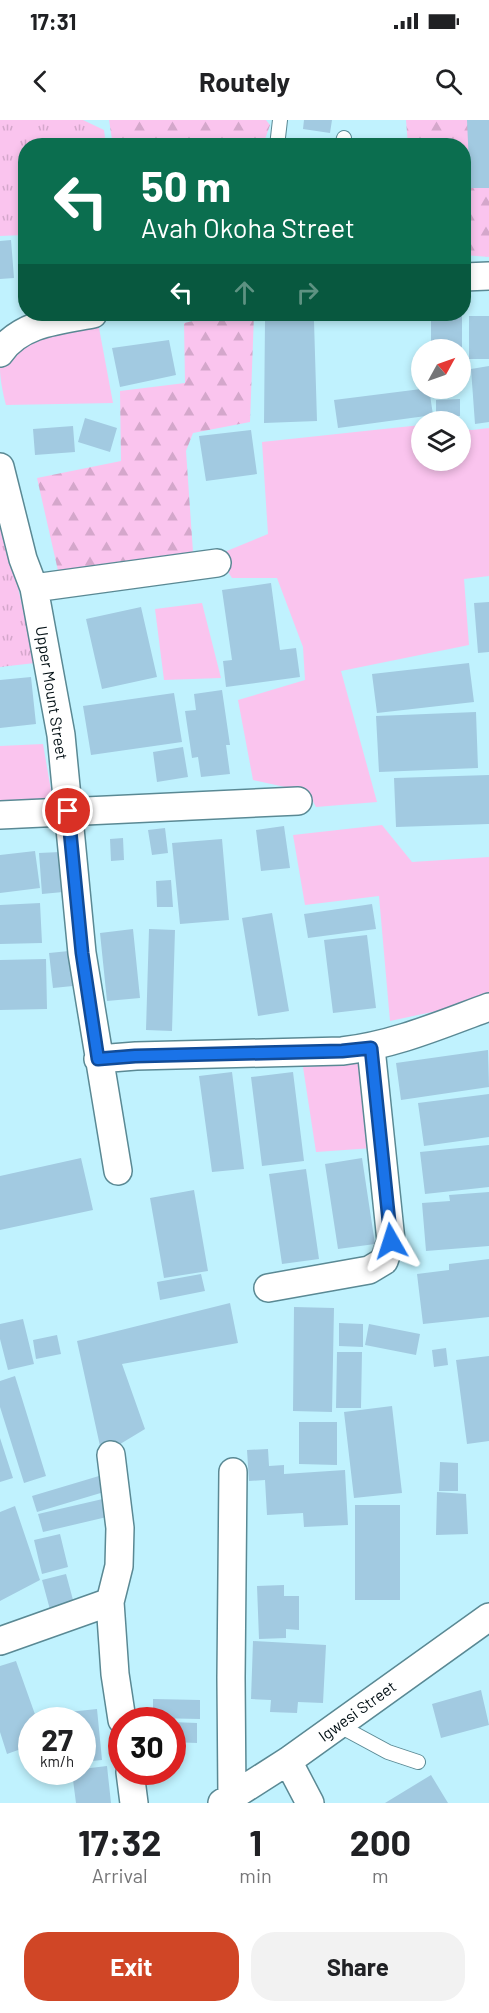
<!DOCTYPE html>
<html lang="en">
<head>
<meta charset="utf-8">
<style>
	body { margin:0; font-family:Barlow,sans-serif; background:#f2f2f2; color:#202124; height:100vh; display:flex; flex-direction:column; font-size:22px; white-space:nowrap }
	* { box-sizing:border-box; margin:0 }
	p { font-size:20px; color:#757577 }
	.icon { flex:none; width:33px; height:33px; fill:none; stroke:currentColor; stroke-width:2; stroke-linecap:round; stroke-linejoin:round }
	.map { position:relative; height:1683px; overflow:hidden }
	.panel { display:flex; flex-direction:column; background:#fff; flex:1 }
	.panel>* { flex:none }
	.banner { position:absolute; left:18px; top:18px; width:453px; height:183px; border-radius:24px; box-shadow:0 3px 9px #0003; background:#0b6e4f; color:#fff; overflow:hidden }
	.needle { width:39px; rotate:50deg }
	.controls { position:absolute; left:411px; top:219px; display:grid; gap:12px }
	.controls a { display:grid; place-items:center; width:60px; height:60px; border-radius:50%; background:#fff; box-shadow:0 3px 9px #0003; font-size:30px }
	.speed { position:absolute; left:18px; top:1587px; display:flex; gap:12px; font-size:30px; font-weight:700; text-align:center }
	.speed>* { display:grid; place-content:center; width:78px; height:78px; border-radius:50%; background:#fff; box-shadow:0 3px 9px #0003; line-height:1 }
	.speed small { font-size:15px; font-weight:400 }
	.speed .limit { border:9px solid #d22; background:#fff; color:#111 }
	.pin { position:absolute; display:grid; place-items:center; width:51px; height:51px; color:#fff; margin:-26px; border:3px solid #fff; border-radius:50%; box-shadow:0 2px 6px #0007 }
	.me { position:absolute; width:66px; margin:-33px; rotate:354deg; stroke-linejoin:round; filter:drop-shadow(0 0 4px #0008) }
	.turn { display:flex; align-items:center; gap:21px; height:126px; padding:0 24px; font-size:27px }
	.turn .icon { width:78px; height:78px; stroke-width:2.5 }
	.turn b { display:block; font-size:42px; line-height:51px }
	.lanes { display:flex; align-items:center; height:57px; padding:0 24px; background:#0003; justify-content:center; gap:30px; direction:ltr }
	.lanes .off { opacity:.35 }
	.eta { display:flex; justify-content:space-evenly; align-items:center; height:102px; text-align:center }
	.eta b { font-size:36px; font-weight:700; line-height:42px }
	.primary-button { display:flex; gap:12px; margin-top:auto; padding:12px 24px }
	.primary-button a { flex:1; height:69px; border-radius:24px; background:#d04626; color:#fff; font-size:24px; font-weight:700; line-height:69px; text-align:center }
	.primary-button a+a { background:#f2f2f2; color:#202124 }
	.status { display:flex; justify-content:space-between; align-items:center; height:42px; padding:0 30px; background:#fff; direction:ltr }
	.status svg { height:16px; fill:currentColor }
	header { display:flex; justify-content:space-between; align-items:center; height:78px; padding:0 24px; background:#fff; font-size:27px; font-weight:700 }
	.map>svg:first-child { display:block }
</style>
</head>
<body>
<div class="status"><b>17:31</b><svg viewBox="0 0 49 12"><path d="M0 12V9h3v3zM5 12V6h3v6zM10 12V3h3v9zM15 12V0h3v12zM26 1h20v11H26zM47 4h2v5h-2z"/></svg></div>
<header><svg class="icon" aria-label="back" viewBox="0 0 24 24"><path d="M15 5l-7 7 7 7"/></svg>Routely<svg class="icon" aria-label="search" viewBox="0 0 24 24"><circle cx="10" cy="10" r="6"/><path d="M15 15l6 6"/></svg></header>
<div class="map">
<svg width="489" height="1683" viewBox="0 0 489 1683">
	<defs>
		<pattern id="grass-tufts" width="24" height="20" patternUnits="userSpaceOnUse" patternTransform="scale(1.5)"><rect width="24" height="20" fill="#fac4ee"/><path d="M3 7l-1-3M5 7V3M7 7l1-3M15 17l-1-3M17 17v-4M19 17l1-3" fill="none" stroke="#d4a7cb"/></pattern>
		<pattern id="forest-firs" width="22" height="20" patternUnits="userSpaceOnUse" patternTransform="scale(1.5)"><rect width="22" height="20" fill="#fac4ee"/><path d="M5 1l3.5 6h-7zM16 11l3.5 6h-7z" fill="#d4a7cb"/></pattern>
	</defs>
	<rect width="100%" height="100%" fill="#c0f2fe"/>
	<path fill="url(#grass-tufts)" d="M0 0H83L104 10 106 25 26 26 25 120 24 115 0 116Z
		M0 388 35 543 0 547Z"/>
	<path fill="url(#forest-firs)" d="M109 0H266L270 5 263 25 113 26Z
		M406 0H489V137L464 135V26L408 25Z
		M224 194H254L250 302 193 313 186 331 193 432 59 455 37 358 121 341 120 271 185 263 184 203Z"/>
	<path fill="#fac4ee" d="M79 205 99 208 113 283 6 285C3 274 0 259 0 248 10 218 53 213 79 205Z
		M421 305 422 340H460L461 309 472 310 489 308V456L464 459 469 525 341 551 377 682 316 687 308 672 253 660 238 580 305 560 303 527 277 458H232L217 435 268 414 262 322Z
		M202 483 221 558 164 560 155 489Z
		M43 624 53 682H0V626Z
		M382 705 412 742 489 737V877L474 883 390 901 379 776 305 785 293 715Z
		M363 943 373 1028 316 1032 303 947Z"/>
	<path fill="#a2cae1" d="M304 0H332L330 13 303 9Z
		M467 0H489V68H470Z
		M11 120 14 158 0 159V121Z
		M431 194H462V230H431Z
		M469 196H489V239H469Z
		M265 201H314L317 301 264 303Z
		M169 220 176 255 120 267 112 228Z
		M489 246V302L475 304 471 249Z
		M429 268 433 295 338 308 334 280Z
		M460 279V296H436V280Z
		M85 298 117 308 110 332 78 322Z
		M73 306 75 332 35 335 33 309Z
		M251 310 257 354 206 361 199 316Z
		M271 463 280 530 296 528 300 557 226 567 223 541 232 540 222 470Z
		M489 482V532L478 533 474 483Z
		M141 487 157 557 102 569 86 499Z
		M469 543 474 582 377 593 372 554Z
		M31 557 36 604 0 608V560Z
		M222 570 230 625H226L230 654 201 657 198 637 192 638 185 591 196 590 194 574Z
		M174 573 182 622 91 635 83 586Z
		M476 592 478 648 379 652 376 596Z
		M183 627 188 657 157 662 153 632Z
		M489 655V704L396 707 394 658Z
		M284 706 290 748 261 751 256 710Z
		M165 708 168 733 152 735 148 710Z
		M123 718 124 740 111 741 110 719Z
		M222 719 229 800 180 804 172 723Z
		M35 731 40 768 0 773V735Z
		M60 732 63 772 42 774 39 733Z
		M171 760 173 787H157L156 761Z
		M40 783 42 823 0 824V785Z
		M372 784 376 809 308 818 304 794Z
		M272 793 289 891 258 896 242 798Z
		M133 809 140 878 107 881 100 813Z
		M149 809 175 810 172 911 146 910Z
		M367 815 376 888 333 893 324 820Z
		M69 831 73 866 53 868 49 833Z
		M46 839 47 889 0 890V840Z
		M488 930 489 967 401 980 396 943Z
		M232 952 244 1049 212 1052 199 956Z
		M293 952 304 1041 262 1046 251 957Z
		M489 974V1017L424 1026 418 983Z
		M489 1025V1067L425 1074 420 1032Z
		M81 1038 93 1090 0 1110V1056Z
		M362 1038 375 1124 338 1129 325 1044Z
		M306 1049 319 1139 282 1144 269 1054Z
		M194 1070 208 1151 164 1158 150 1078Z
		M489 1072V1126L426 1131 422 1083 450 1081 449 1075Z
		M489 1139V1197L423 1204 417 1154 449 1150V1144Z
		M201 1154 205 1171 160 1180 157 1162Z
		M230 1183 238 1223 122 1244 145 1309 102 1335 77 1221Z
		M294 1187 334 1188 332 1292 293 1291Z
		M23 1199 34 1244 8 1250 0 1219V1204Z
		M339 1203 363 1204V1227L339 1226Z
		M369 1204 420 1214 416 1235 365 1225Z
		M57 1215 61 1234 36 1239 33 1220Z
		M446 1228 448 1245 434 1247 432 1230Z
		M337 1232H362L361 1288H336Z
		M489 1236V1321L467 1324 456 1240Z
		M15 1256 46 1356 24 1363 0 1287V1261Z
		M392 1286 402 1373 354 1378 344 1292Z
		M299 1302H337V1345L299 1344Z
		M0 1318 13 1358 0 1362Z
		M268 1329 269 1346 284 1345V1354L345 1350 348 1405 304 1407 303 1393 267 1395 265 1360 249 1361 247 1330Z
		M440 1342 458 1343V1371H439Z
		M99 1356 104 1372 37 1392 32 1376Z
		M437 1372 466 1374 468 1414 436 1415Z
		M107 1378 111 1396 43 1412 38 1394Z
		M355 1385H400V1480H355Z
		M15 1386 40 1460 0 1481V1392Z
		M60 1414 68 1447 42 1454 34 1420Z
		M66 1454 76 1491 52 1497 42 1460Z
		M284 1465V1476H299V1510L286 1509V1518L259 1519 257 1466Z
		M253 1521 326 1525 323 1583 298 1582 297 1593 270 1592 271 1580 251 1579Z
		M16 1541 37 1600H32V1625L7 1634 0 1612V1546Z
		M481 1570 489 1605 441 1618 432 1584Z
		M153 1579 200 1580V1599L153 1598Z
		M97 1589 102 1640 82 1642V1600H60L59 1593Z
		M172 1602 197 1603V1623L172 1622Z
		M107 1646 111 1683H76L72 1652H82V1649Z
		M431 1655 448 1683H385Z"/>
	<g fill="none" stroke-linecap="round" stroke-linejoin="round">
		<defs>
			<path id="lane" d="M277 26 280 0
				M342 26 344 18
				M338 1605 388 1632 418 1642"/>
			<path id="street" d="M464 157 489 156
				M0 233C20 203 60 200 93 194
				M0 347 23 439 34 468 61 615 82 833 118 1051
				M34 468 217 443
				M0 695 298 681
				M98 939 136 936 342 931C394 925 440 905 489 887
				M268 1168 369 1150 384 1141 391 1121 371 928
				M111 1335 120 1408 119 1446 110 1482 115 1554 122 1600
				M0 1521 110 1482
				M288 1641 310 1683
				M130 1652 134 1683
				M232 1678 231 1558 233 1352
				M222 1683 288 1641 489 1497"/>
		</defs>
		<use href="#lane" stroke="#5a8994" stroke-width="16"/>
		<use href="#street" stroke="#5a8994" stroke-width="30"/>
		<use href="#lane" stroke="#fff" stroke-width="14"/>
		<use href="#street" stroke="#fff" stroke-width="27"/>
	</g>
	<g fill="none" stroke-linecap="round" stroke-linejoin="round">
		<defs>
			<path id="route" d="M68 691 82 833 98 939 135 936 342 931 371 928 391 1121"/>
		</defs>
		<use href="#route" stroke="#114b97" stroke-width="15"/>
		<use href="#route" stroke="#1a73e8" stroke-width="10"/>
	</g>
	<g text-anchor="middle" stroke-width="4.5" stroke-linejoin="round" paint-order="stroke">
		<g font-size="16" fill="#000e13" stroke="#fff">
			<text transform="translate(52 573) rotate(81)" y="6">Upper Mount Street</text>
			<text transform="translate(357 1591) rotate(-36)" y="6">Igwesi Street</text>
		</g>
	</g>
</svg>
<div class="controls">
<a><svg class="needle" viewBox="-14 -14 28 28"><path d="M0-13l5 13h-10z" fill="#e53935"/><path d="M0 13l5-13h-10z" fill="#757577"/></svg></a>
<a><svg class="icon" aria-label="layers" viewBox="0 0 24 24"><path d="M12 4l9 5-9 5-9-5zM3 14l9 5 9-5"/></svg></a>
</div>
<div class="speed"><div>27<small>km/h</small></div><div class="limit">30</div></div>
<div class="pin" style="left:68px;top:691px;background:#d93025"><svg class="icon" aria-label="arrive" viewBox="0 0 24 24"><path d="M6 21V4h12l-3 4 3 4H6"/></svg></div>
<svg class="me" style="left:391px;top:1121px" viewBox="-20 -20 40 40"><path d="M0-17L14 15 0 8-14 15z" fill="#1a73e8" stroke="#fff" stroke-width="4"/></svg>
<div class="banner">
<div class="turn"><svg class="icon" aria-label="left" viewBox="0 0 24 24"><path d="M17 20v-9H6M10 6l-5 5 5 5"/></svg><div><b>50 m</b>Avah Okoha Street</div></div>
<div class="lanes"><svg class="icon" aria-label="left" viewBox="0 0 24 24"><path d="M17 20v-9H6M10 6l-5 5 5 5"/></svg><svg class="icon off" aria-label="ahead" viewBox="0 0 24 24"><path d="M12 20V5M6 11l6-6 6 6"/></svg><svg class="icon off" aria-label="right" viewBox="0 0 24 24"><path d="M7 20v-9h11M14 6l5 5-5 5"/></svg></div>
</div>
</div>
<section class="panel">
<div class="eta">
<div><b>17:32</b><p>Arrival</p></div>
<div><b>1</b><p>min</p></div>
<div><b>200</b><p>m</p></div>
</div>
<div class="primary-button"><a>Exit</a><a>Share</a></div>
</section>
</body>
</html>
